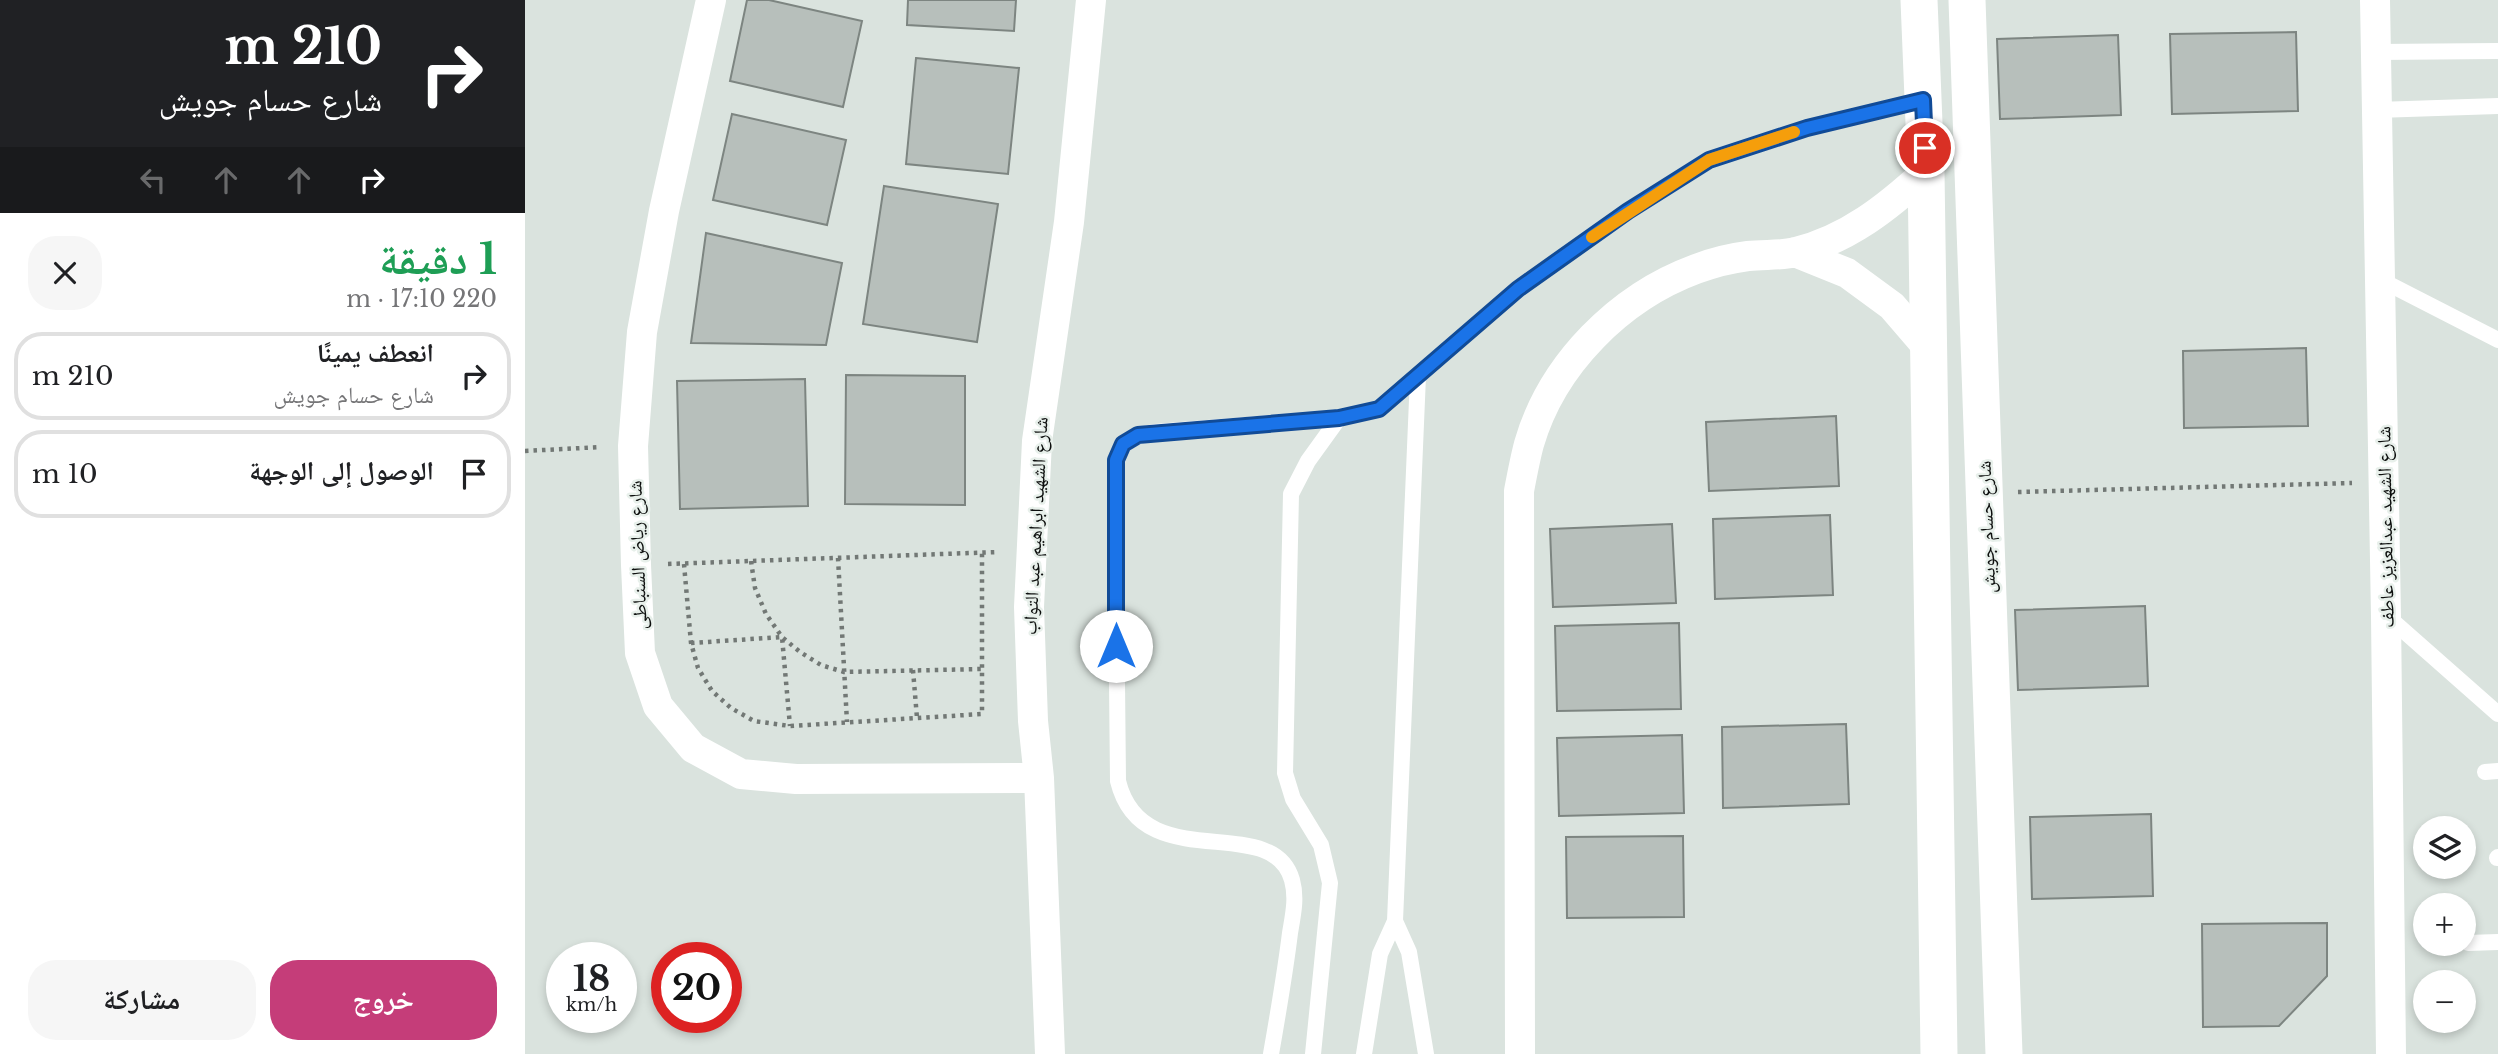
<!DOCTYPE html>
<html lang="ar">
<head>
<meta charset="utf-8">
<style>
	body { margin:0; font-family:"Libre Baskerville","Noto Naskh Arabic",serif; background:#f6f6f6; color:#202124; direction:rtl; height:100vh; display:flex; flex-direction:column; font-size:26px; white-space:nowrap }
	* { box-sizing:border-box; margin:0 }
	p { font-size:23px; color:#757577 }
	.icon { flex:none; width:38px; height:38px; fill:none; stroke:currentColor; stroke-width:2; stroke-linecap:round; stroke-linejoin:round }
	.map { position:relative; flex:1; overflow:hidden; direction:ltr }
	.panel { display:flex; flex-direction:column; background:#fff; width:525px }
	.panel>* { flex:none }
	.top-card { background:#202124; color:#fff; overflow:hidden }
	.fabs { position:absolute; left:1888px; top:816px; display:grid; gap:14px }
	.fabs a { display:grid; place-items:center; width:63px; height:63px; border-radius:50%; background:#fff; box-shadow:0 4px 10px #0003; font-size:35px }
	.speed { position:absolute; left:21px; top:942px; display:flex; gap:14px; font-size:35px; font-weight:700; text-align:center }
	.speed>* { display:grid; place-content:center; width:91px; height:91px; border-radius:50%; background:#fff; box-shadow:0 4px 10px #0003; line-height:1 }
	.speed small { font-size:18px; font-weight:400 }
	.speed .limit { border:10px solid #d22; background:#fff; color:#111 }
	.pin { position:absolute; display:grid; place-items:center; width:60px; height:60px; color:#fff; margin:-30px; border:4px solid #fff; border-radius:50%; box-shadow:0 2px 7px #0007 }
	.me { position:absolute; width:77px; margin:-38px; rotate:0deg; stroke-linejoin:round; filter:drop-shadow(0 0 5px #0008) }
	.turn { display:flex; align-items:center; gap:24px; height:147px; padding:0 28px; font-size:32px }
	.turn .icon { width:91px; height:91px; stroke-width:2.5 }
	.turn b { display:block; font-size:49px; line-height:60px }
	.lanes { display:flex; align-items:center; height:66px; padding:0 28px; background:#0003; justify-content:center; gap:35px; direction:ltr }
	.lanes .off { opacity:.35 }
	.round { display:grid; place-items:center; flex:none; width:74px; height:74px; border-radius:28px; background:#f6f6f6 }
	.overview { display:flex; align-items:center; justify-content:space-between; height:119px; padding:0 28px }
	h1 { font-size:42px; font-weight:800; line-height:52px; color:#1e9e55 }
	.primary-button { display:flex; gap:14px; margin-top:auto; padding:14px 28px }
	.primary-button a { flex:1; height:80px; border-radius:28px; background:#c53d79; color:#fff; font-size:28px; font-weight:800; line-height:80px; text-align:center }
	.primary-button a+a { background:#f6f6f6; color:#202124 }
	ul { padding:0; list-style:none }
	li { display:flex; align-items:center; gap:21px; height:88px; margin:0 14px 10px; padding:0 14px; border:4px solid #e0e0e0; border-radius:28px }
	li div { flex:1 }
	li b { display:block; font-size:26px }
	li em { font-style:normal }
	main { display:flex; flex:1; min-height:0 }
	.map>svg:first-child { display:block }
</style>
</head>
<body>
<main>
<div class="map">
<svg width="1973" height="1054" viewBox="0 0 1973 1054">
	<rect width="100%" height="100%" fill="#dae3de"/>
	<path fill="#b7bfbb" stroke="#7d8581" stroke-width="2" d="M222 0H244L337 21 318 107 205 81Z
		M383 0H491L489 31 382 25Z
		M1771 32 1773 111 1647 114 1645 34Z
		M1593 35 1596 115 1475 119 1472 39Z
		M391 58 494 68 483 174 381 164Z
		M207 114 321 140 302 225 188 200Z
		M359 186 473 204 452 342 338 324Z
		M181 233 317 263 301 345 166 343Z
		M1781 348 1783 426 1659 428 1658 351Z
		M321 375 440 376V505L320 504Z
		M280 379 283 506 155 509 152 381Z
		M1311 416 1314 486 1184 491 1181 422Z
		M1305 515 1308 595 1190 599 1188 519Z
		M1147 524 1151 603 1028 607 1025 529Z
		M1620 606 1623 686 1493 690 1490 610Z
		M1154 623 1156 709 1032 711 1030 626Z
		M1321 724 1324 804 1198 808 1197 727Z
		M1157 735 1159 813 1034 816 1032 738Z
		M1626 814 1628 896 1507 899 1505 817Z
		M1158 836 1159 917 1042 918 1041 837Z
		M1802 923V976L1754 1026 1678 1027 1677 924Z"/>
	<g fill="none" stroke-linecap="round" stroke-linejoin="round">
		<path stroke="#727875" stroke-width="4.5" stroke-dasharray="3.5 5" stroke-linecap="butt" d="M0 451 76 447
			M1493 492 1827 483
			M313 558 322 722
			M226 561 230 588 241 614 257 637 275 652 296 665 319 672 457 669
			M143 564 473 552
			M159 564 166 643 173 668 187 691 206 708 229 721 265 726 457 714V552
			M166 643 257 637 265 726
			M388 670 392 718"/>
		<path stroke="#fff" stroke-width="16" d="M1851 52 1973 51
			M1852 110 1973 106
			M1856 280 1973 340
			M1862 616 1973 714
			M1960 772 1973 771
			M1972 858 1973 857
			M870 921 884 952 901 1054
			M1943 943 1973 942
			M746 1054C753 1014 760 974 765 933 768 915 772 898 767 880 747 810 617 879 593 781L590 485C591 451 594 438 630 432L814 418 854 409 993 289 1103 211 1184 160 1282 128 1398 100
			M788 1054 805 883 796 845 768 799 760 773 766 494 783 461 814 418
			M839 1054 855 954 870 921 893 376"/>
		<path stroke="#fff" stroke-width="30" d="M186 0 139 211 117 332 108 446 111 565 115 653 133 706 168 748 216 774 271 779 514 778
			M1850 0 1861 616 1866 1054
			M1270 252 1322 273 1367 306 1404 349
			M525 1054 514 778 508 721 504 607 512 441 544 222 566 0
			M995 1054 994 491C997 475 1000 459 1004 444 1027 364 1095 297 1171 269 1187 263 1207 258 1223 256 1239 254 1256 256 1271 252 1323 239 1363 207 1401 172"/>
		<path stroke="#fff" stroke-width="37" d="M1394 0 1401 172 1414 1054
			M1442 0 1479 1054"/>
	</g>
	<g fill="none" stroke-linecap="round" stroke-linejoin="round">
		<defs>
			<path id="route" d="M591 646V460L598 444 613 435 814 418 854 409 993 289 1103 211 1184 160 1282 128 1398 100 1400 148"/>
		</defs>
		<use href="#route" stroke="#114b97" stroke-width="18"/>
		<use href="#route" stroke="#1a73e8" stroke-width="12"/>
		<path stroke="#f59e0b" stroke-width="12" d="M1067 237 1184 160 1269 132"/>
	</g>
	<g text-anchor="middle" stroke-width="5" stroke-linejoin="round" paint-order="stroke">
		<g font-size="19" fill="#0d0f0e" stroke="#e8f0eb">
			<text transform="translate(510 526) rotate(-87)" y="7">شارع الشهيد ابراهيم عبد التواب</text>
			<text transform="translate(1461 527) rotate(-92)" y="7">شارع حسام جويش</text>
			<text transform="translate(1860 527) rotate(-91)" y="7">شارع الشهيد عبدالعزيز عاطف</text>
			<text transform="translate(112 555) rotate(-92)" y="7">شارع رياض السنباطى</text>
		</g>
	</g>
</svg>
<div class="fabs">
<a><svg class="icon" aria-label="layers" viewBox="0 0 24 24"><path d="M12 4l9 5-9 5-9-5zM3 14l9 5 9-5"/></svg></a>
<a>+</a>
<a>−</a>
</div>
<div class="speed"><div>18<small>km/h</small></div><div class="limit">20</div></div>
<div class="pin" style="left:1400px;top:148px;background:#d93025"><svg class="icon" aria-label="arrive" viewBox="0 0 24 24"><path d="M6 21V4h12l-3 4 3 4H6"/></svg></div>
<svg class="me" style="left:591px;top:646px" viewBox="-20 -20 40 40"><circle r="19" fill="#fff"/><path d="M0-13L10 11 0 6-10 11z" fill="#1a73e8"/></svg>
</div>
<section class="panel">
<div class="top-card">
<div class="turn"><svg class="icon" aria-label="right" viewBox="0 0 24 24"><path d="M7 20v-9h11M14 6l5 5-5 5"/></svg><div><b>210 m</b>شارع حسام جويش</div></div>
<div class="lanes"><svg class="icon off" aria-label="left" viewBox="0 0 24 24"><path d="M17 20v-9H6M10 6l-5 5 5 5"/></svg><svg class="icon off" aria-label="ahead" viewBox="0 0 24 24"><path d="M12 20V5M6 11l6-6 6 6"/></svg><svg class="icon off" aria-label="ahead" viewBox="0 0 24 24"><path d="M12 20V5M6 11l6-6 6 6"/></svg><svg class="icon" aria-label="right" viewBox="0 0 24 24"><path d="M7 20v-9h11M14 6l5 5-5 5"/></svg></div>
</div>
<div class="overview"><div><h1>1 دقيقة</h1><p>220 m · 17:10</p></div><a class="round"><svg class="icon" aria-label="close" viewBox="0 0 24 24"><path d="M6 6l12 12M18 6L6 18"/></svg></a></div>
<ul>
<li><svg class="icon" aria-label="right" viewBox="0 0 24 24"><path d="M7 20v-9h11M14 6l5 5-5 5"/></svg><div><b>انعطف يمينًا</b><p>شارع حسام جويش</p></div><em>210 m</em></li>
<li><svg class="icon" aria-label="arrive" viewBox="0 0 24 24"><path d="M6 21V4h12l-3 4 3 4H6"/></svg><div><b>الوصول إلى الوجهة</b></div><em>10 m</em></li>
</ul>
<div class="primary-button"><a>خروج</a><a>مشاركة</a></div>
</section>
</main>
</body>
</html>
